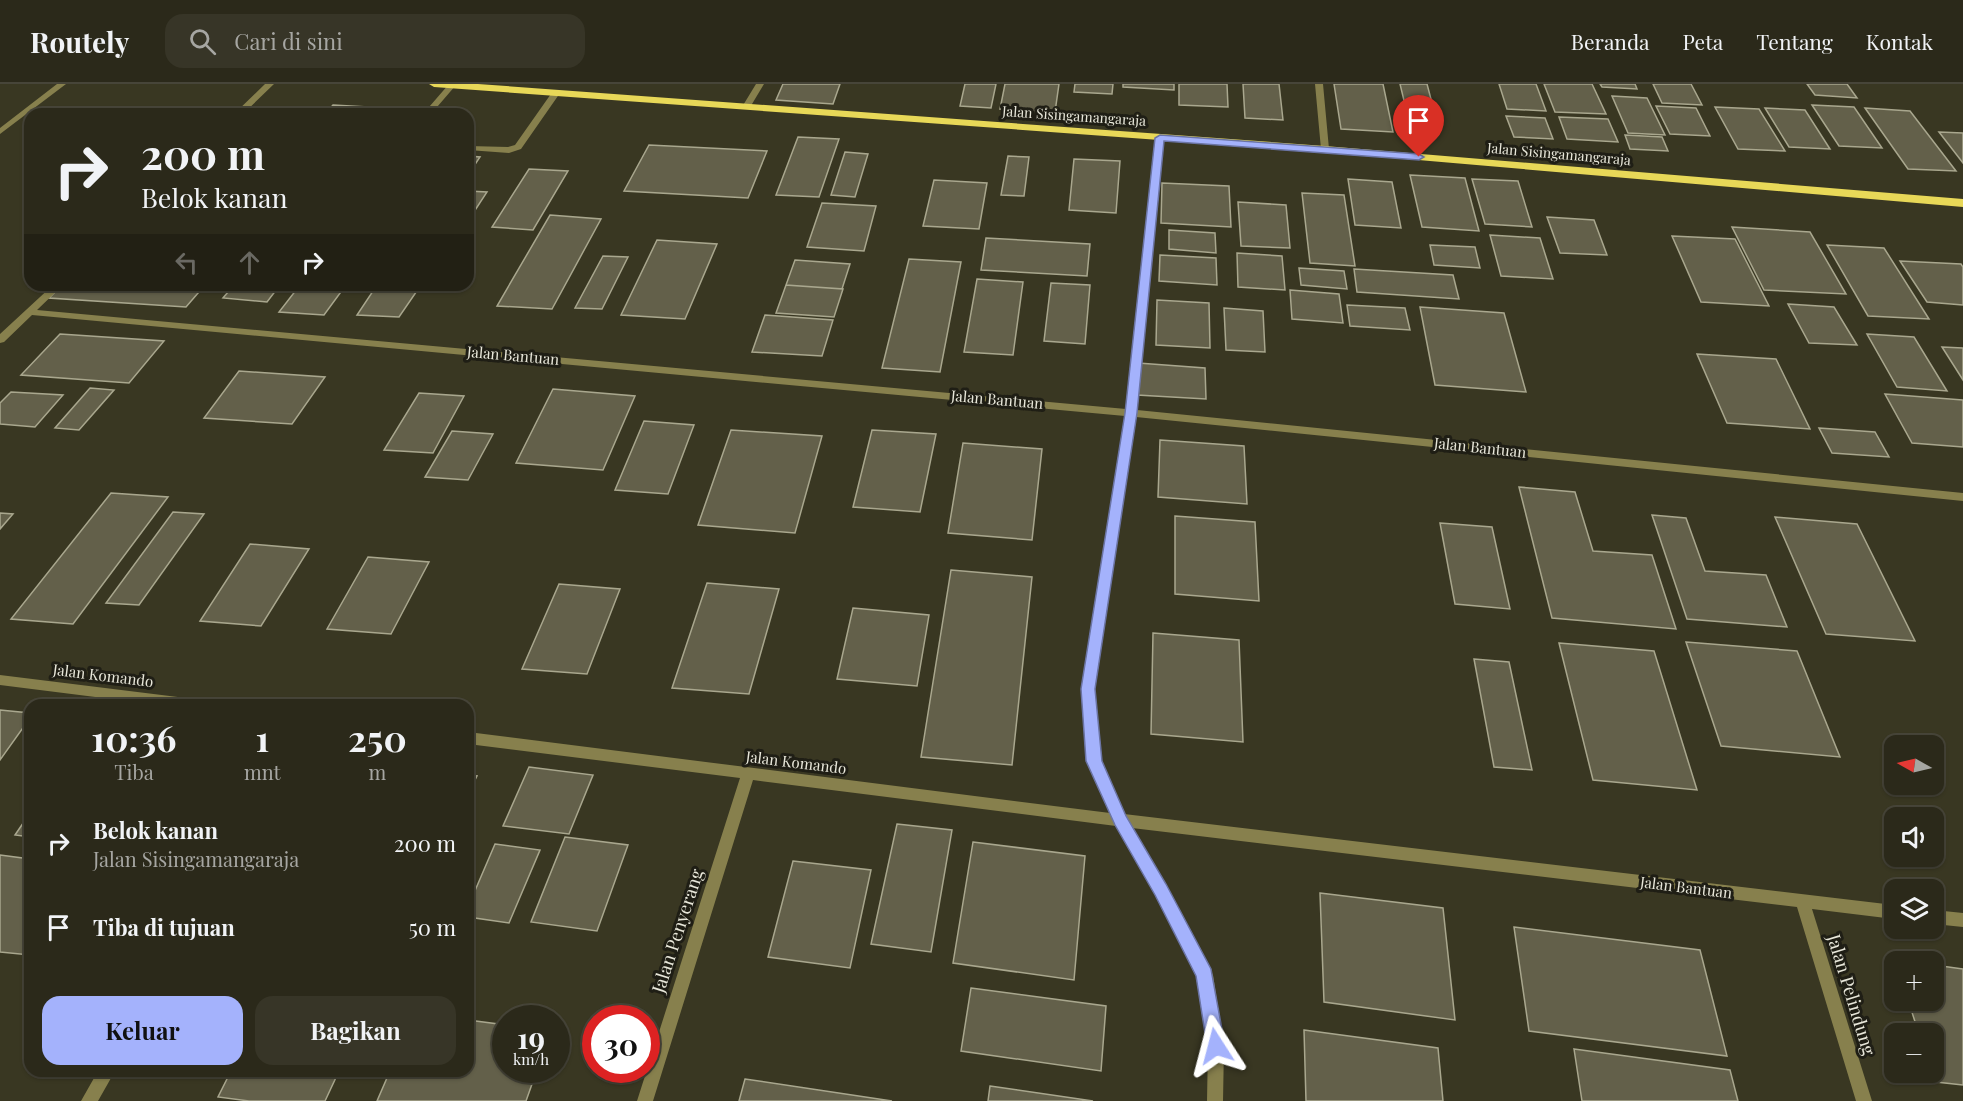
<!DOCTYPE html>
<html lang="id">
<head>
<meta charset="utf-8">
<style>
	body { margin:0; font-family:"Playfair Display",serif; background:#373527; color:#f1f3f6; height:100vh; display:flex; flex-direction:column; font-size:22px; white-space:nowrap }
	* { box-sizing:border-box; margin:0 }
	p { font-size:20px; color:#a6a6a2 }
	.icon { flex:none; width:33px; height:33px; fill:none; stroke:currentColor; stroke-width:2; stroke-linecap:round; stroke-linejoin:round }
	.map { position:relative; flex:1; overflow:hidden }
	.sheet { position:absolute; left:24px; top:615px; width:450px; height:378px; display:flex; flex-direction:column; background:#2b291a; border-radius:18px; box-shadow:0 2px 4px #0004,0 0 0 2px #474539 }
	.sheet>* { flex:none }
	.banner { position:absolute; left:24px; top:24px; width:450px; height:183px; border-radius:18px; box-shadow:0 2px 4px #0004,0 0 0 2px #474539; background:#2b291a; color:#f1f3f6; overflow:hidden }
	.needle { width:39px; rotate:278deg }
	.controls { position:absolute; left:1884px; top:651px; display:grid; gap:12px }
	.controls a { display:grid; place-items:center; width:60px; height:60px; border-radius:12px; background:#2b291a; box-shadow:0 2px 4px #0004,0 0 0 2px #474539; font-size:30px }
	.speed { position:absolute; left:492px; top:921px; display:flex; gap:12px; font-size:30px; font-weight:700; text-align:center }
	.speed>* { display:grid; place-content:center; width:78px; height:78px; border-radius:50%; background:#2b291a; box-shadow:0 2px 4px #0004,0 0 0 2px #474539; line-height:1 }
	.speed small { font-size:15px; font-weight:400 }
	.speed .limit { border:9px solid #d22; background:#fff; color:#111 }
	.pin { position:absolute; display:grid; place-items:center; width:51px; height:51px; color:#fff; margin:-62px -26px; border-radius:50% 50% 50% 0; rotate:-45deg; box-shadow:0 0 6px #0007 }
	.pin .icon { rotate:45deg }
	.me { position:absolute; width:66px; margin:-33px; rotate:351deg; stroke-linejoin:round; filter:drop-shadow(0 0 4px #0008) }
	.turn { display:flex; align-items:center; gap:21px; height:126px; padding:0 18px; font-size:27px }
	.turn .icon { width:78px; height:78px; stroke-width:2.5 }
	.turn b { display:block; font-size:42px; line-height:51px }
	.lanes { display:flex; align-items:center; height:57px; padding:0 18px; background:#0003; justify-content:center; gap:30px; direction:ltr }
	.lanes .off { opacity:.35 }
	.eta { display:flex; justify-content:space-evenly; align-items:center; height:102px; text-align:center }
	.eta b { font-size:36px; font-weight:700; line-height:42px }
	.cta { display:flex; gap:12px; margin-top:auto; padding:12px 18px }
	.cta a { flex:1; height:69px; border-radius:18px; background:#a4b2fc; color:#111; font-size:24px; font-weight:700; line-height:69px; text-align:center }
	.cta a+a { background:#373527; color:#f1f3f6 }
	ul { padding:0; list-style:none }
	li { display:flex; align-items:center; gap:18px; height:84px; padding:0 18px }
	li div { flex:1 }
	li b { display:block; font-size:22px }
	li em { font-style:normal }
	header { display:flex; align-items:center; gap:36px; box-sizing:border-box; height:84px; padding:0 30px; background:#2b291a; border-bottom:2px solid #474539 }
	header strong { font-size:28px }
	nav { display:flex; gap:33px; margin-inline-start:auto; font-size:21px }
	.search { width:420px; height:54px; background:#373527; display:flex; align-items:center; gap:15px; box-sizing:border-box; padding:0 21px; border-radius:18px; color:#a6a6a2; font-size:22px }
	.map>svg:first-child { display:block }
</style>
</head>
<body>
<header>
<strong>Routely</strong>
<div class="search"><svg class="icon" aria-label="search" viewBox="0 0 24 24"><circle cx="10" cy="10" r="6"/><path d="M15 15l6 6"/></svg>Cari di sini</div>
<nav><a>Beranda</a><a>Peta</a><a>Tentang</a><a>Kontak</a></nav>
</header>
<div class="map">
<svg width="1963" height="1017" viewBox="0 0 1963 1017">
	<rect width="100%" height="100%" fill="#393722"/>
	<path fill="#63604a" stroke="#a9a78e" stroke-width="1.5" d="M783 0H840L833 20 776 16Z
		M965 0H996L991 24 960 22Z
		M1005 0H1059L1055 28 1000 25Z
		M1075 0H1113L1112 10 1074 8Z
		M1123 0H1174V6L1123 3Z
		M1179 0H1227L1228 23 1179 21Z
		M1243 0H1279L1283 36 1245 34Z
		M1334 0H1383L1393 48 1341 45Z
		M1400 0H1427L1436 34 1408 33Z
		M1499 0H1536L1546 27 1507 25Z
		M1544 0H1592L1606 30 1555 28Z
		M1600 0H1635L1637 5 1602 3Z
		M1653 0H1691L1702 21 1662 19Z
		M1807 0H1847L1857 14 1815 11Z
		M1612 12 1647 14 1665 51 1628 49Z
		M333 21 367 23 361 30H325Z
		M1812 21 1854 23 1882 64 1839 62Z
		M1656 22 1696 24 1710 52 1670 50Z
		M1715 23 1759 25 1785 67 1738 65Z
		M1765 24 1805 26 1830 65 1789 63Z
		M1865 24 1910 27 1956 87 1908 85Z
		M1506 32 1545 34 1553 55 1514 53Z
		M1559 33 1608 35 1618 58 1567 55Z
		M1939 48 1963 49V79Z
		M1625 51 1662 53 1668 67 1630 65Z
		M798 53 839 55 819 113 776 111Z
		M649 61 767 67 748 114 624 107Z
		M845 68 868 70 855 113 831 111Z
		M468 72 480 73 468 91Z
		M1008 72 1029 73 1024 112 1001 111Z
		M1074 75 1120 77 1116 129 1069 126Z
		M529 85 568 87 533 146 492 143Z
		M1410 91 1465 94 1479 147 1422 143Z
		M1348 95 1392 98 1401 144 1355 141Z
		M1472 95 1518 97 1532 143 1485 140Z
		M934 96 987 99 979 145 923 142Z
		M1162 99 1229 102 1231 143 1161 139Z
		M468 107 487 108 468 137Z
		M1302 109 1344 111 1355 182 1310 179Z
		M1238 118 1286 121 1290 164 1241 162Z
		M822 119 876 122 864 167 807 163Z
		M550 131 601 135 552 225 497 222Z
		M1547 133 1594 136 1607 171 1560 169Z
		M1732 143 1810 148 1846 210 1764 206Z
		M1169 146 1215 149 1216 169 1169 165Z
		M1490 151 1540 154 1553 195 1501 192Z
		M1672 152 1735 155 1769 222 1701 218Z
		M986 154 1090 160 1087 192 981 186Z
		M657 156 717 160 685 235 621 231Z
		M1430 161 1475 163 1480 184 1434 181Z
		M1827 161 1884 164 1929 235 1868 232Z
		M1237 169 1282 172 1285 206 1238 203Z
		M1160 171 1216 174 1217 201 1159 197Z
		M603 172 628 173 602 225 575 224Z
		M909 175 961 178 940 288 882 284Z
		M795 176 850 180 842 205 786 201Z
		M1900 177 1961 180 1963 183V221L1927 218Z
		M1299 184 1344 187 1347 205 1301 201Z
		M1354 185 1453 191 1459 215 1357 208Z
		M977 195 1023 198 1013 271 964 268Z
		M1051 199 1090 201 1085 260 1044 257Z
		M62 201H205L186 223 49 214Z
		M234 201H280L267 218 223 214Z
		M300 201H346L324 231 279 228Z
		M377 201H421L399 233 357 231Z
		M786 201 843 205 834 233 776 229Z
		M1290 206 1339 210 1343 239 1292 235Z
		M1157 216 1209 219 1210 264 1156 261Z
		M1788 220 1834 223 1857 261 1809 259Z
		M1347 221 1405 224 1410 246 1350 242Z
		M1420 223 1504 229 1526 308 1435 301Z
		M1224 224 1263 227 1265 268 1226 266Z
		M765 231 833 236 822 272 752 268Z
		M60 250 164 257 129 299 21 291Z
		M1867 250 1914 253 1947 307 1897 303Z
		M1942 263 1963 264V296Z
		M1697 270 1776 275 1810 345 1727 339Z
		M1138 279 1205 284 1206 315 1137 311Z
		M239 287 325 293 292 340 204 334Z
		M90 304 114 306 79 346 55 344Z
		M553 305 635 312 603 386 516 379Z
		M11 308 63 311 35 343 0 340V319Z
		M419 309 464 312 433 369 384 366Z
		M1885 310 1963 316V363L1912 359Z
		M644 337 694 341 668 410 615 406Z
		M1819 344 1875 348 1889 373 1832 369Z
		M731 346 822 352 795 449 698 441Z
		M872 346 936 350 920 428 853 423Z
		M452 347 493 350 468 396 425 393Z
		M1160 356 1244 362 1247 420 1158 413Z
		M963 359 1042 365 1032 456 948 449Z
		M1519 403 1575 408 1593 467 1652 471 1676 545 1552 534Z
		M111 409 168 413 73 540 11 535Z
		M173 428 204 430 139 521 106 519Z
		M0 429 13 430 0 445Z
		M1652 431 1686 434 1705 487 1766 491 1787 543 1687 535Z
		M1175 432 1255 438 1259 517 1175 510Z
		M1775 433 1857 440 1915 557 1826 550Z
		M1440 439 1492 443 1510 525 1455 520Z
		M250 460 309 465 261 542 200 537Z
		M368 473 429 478 391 550 327 545Z
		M951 486 1032 493 1012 681 921 673Z
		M707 499 779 505 749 610 672 604Z
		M559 500 620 505 587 590 522 585Z
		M853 524 929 531 917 602 837 595Z
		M1153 549 1239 556 1243 658 1151 650Z
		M1686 558 1797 567 1840 673 1721 662Z
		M1559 559 1654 567 1697 706 1593 696Z
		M1474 575 1509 578 1532 686 1494 683Z
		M0 626 30 629V634L0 676Z
		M529 683 593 691 569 750 503 742Z
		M468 691 477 692 468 710Z
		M30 729V753L15 751Z
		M897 740 952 746 931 868 871 860Z
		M565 753 628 761 597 847 531 838Z
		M973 758 1085 772 1074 896 953 879Z
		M495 760 540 766 509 839 468 833V823Z
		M0 771 30 775V871L0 868Z
		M793 777 871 786 850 884 768 873Z
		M1320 809 1443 824 1455 936 1324 918Z
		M1514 843 1700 866 1727 972 1529 947Z
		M1934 881 1963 885V1001L1936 998 1933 988 1934 950H1919L1908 916H1934Z
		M971 904 1106 922 1101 987 961 967Z
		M468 936 506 941V986H537L526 1017H377L390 987H468Z
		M1304 946 1438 964 1443 1017H1306Z
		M1574 965 1730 986 1738 1017H1582Z
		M231 987H339L325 1017H249L218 1013Z
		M745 995 892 1017H739Z
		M990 1002 1093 1017H988Z"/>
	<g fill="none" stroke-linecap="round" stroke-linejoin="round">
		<path fill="#87804d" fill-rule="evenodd" d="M449 0 456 1 431 30H423Z
			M553 7 560 9 521 65 509 69 468 66V62L508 63 515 61Z"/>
		<path fill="#87804d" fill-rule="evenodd" d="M57 0H66L0 50V44Z
			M265 0H274L243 30H234Z
			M756 0H764L749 25H743L742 23Z
			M1315 0H1323L1329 65 1325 67 1321 65Z
			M1157 52 1164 54 1137 326 1963 409V417L1136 333 1094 605 1101 677 1124 730 1894 821V835L1812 825 1872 1017H1856L1797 823 1132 744 1165 800 1213 891 1224 962 1223 1017H1207L1208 962 1198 892 1155 810 1116 742 753 696 653 1017H637L740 694 468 660V648L1110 729 1087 677 1082 605 1125 332 32 231 4 258 0 259V250L53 201H63L37 226 1126 325Z
			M0 591 202 616 207 617 208 621H159L0 601Z
			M1934 826 1963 829V843L1934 840Z
			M98 987H115L98 1017H81Z"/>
		<path fill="#e8d858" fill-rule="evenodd" d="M429 0H478L1325 62 1963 115V123L1325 68 434 3Z"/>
	</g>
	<path fill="#a4b2fc" stroke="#6b74a4" stroke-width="1.5" d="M1160 51 1419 70 1424 73 1419 76 1164 57 1137 329 1095 605 1102 677 1126 732 1166 800 1211 885 1225 962 1223 968 1216 971 1210 968 1207 962 1196 892 1155 811 1115 741 1086 677 1081 605 1125 329 1155 54Z"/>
	<g text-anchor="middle" stroke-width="6" stroke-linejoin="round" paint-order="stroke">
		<g font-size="14" fill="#e8e7da" stroke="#1f1e15">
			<text transform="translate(1074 32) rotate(4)" y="5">Jalan Sisingamangaraja</text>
			<text transform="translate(1559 70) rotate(5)" y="5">Jalan Sisingamangaraja</text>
		</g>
		<g font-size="15" fill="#e8e7da" stroke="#1f1e15">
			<text transform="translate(513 272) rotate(5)" y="5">Jalan Bantuan</text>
			<text transform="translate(997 316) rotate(5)" y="5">Jalan Bantuan</text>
			<text transform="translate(1480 364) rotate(6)" y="5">Jalan Bantuan</text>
			<text transform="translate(103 592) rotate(7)" y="5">Jalan Komando</text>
			<text transform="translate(796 679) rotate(7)" y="5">Jalan Komando</text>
			<text transform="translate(1686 804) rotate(7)" y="5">Jalan Bantuan</text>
		</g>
		<g font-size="18" fill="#e8e7da" stroke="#1f1e15">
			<text transform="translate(678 847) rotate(-72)" y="6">Jalan Penyerang</text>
			<text transform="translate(1851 911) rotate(73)" y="6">Jalan Pelindung</text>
		</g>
	</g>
</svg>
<div class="controls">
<a><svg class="needle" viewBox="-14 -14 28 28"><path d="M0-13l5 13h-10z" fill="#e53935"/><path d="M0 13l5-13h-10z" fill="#a6a6a2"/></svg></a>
<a><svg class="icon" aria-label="sound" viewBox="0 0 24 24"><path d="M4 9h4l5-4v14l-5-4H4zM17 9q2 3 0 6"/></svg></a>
<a><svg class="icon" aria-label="layers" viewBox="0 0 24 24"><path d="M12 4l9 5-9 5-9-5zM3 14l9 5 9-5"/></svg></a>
<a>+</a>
<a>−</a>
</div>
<div class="speed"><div>19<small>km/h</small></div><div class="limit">30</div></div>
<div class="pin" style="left:1419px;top:73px;background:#d93025"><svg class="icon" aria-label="arrive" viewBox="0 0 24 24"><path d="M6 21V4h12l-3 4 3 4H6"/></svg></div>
<svg class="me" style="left:1216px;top:962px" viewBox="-20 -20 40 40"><path d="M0-17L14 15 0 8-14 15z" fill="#a4b2fc" stroke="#fff" stroke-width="4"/></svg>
<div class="banner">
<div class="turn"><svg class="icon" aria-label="right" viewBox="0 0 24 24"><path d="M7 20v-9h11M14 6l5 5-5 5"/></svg><div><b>200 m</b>Belok kanan</div></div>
<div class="lanes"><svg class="icon off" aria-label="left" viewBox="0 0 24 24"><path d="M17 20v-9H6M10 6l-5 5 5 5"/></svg><svg class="icon off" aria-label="ahead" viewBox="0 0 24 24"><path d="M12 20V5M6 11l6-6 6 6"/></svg><svg class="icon" aria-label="right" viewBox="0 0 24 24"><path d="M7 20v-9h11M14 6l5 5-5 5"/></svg></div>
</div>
<section class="sheet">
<div class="eta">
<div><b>10:36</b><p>Tiba</p></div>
<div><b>1</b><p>mnt</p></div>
<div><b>250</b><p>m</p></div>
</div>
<ul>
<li><svg class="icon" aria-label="right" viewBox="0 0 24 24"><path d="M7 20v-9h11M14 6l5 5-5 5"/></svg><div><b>Belok kanan</b><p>Jalan Sisingamangaraja</p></div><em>200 m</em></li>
<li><svg class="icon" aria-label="arrive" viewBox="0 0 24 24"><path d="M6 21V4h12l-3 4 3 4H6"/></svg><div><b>Tiba di tujuan</b></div><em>50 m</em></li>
</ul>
<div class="cta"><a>Keluar</a><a>Bagikan</a></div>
</section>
</div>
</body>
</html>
